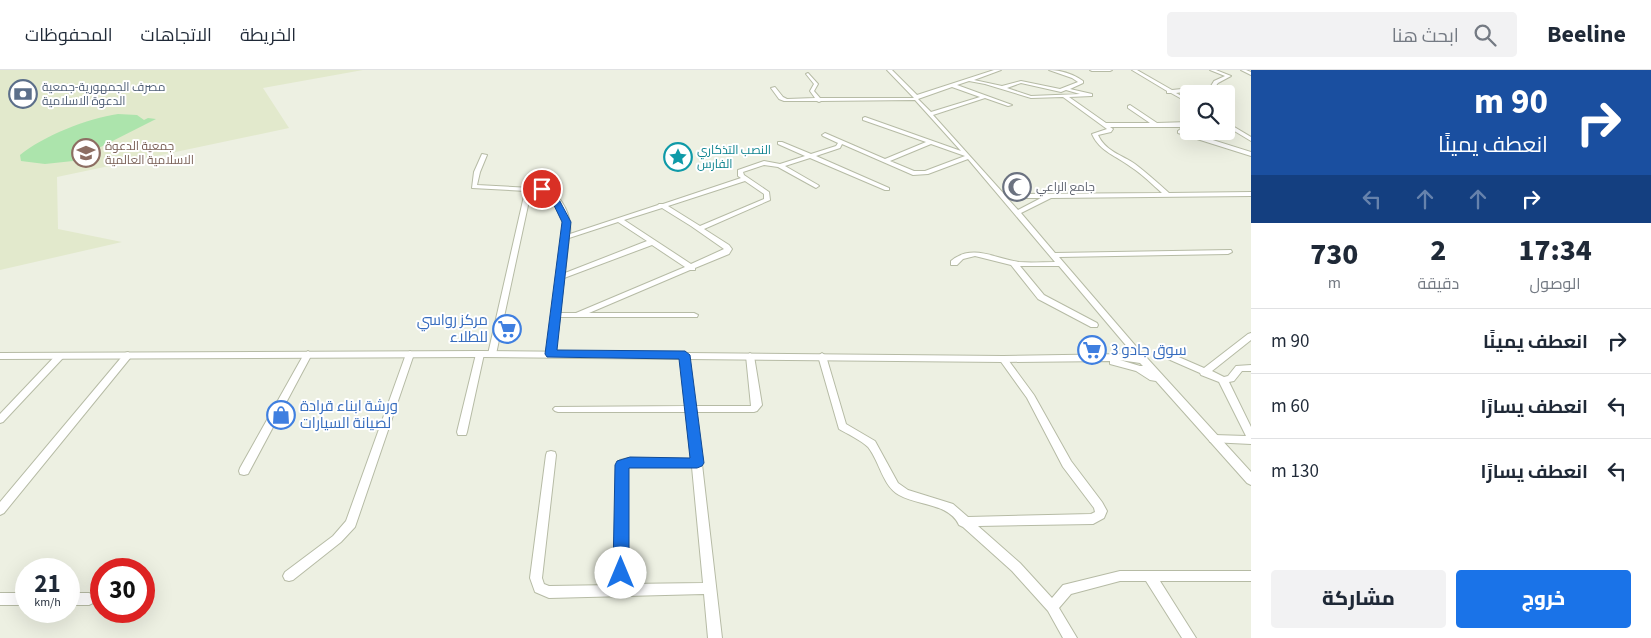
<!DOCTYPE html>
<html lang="ar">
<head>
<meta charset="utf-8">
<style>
	body { margin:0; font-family:"Source Sans 3",Cairo,sans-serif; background:#f2f2f3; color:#1f2937; direction:rtl; height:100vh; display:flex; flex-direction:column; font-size:19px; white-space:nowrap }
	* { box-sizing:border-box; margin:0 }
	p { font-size:16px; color:#747a83 }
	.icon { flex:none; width:28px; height:28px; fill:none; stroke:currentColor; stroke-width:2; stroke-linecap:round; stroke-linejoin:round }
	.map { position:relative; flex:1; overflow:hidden; direction:ltr }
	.panel { display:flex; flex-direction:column; background:#fff; width:400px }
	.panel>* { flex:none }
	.top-card { background:#1a4fa0; color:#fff; overflow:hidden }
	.controls { position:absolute; left:1180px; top:15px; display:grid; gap:10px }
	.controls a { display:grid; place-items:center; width:55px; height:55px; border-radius:5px; background:#fff; box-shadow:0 5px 20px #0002; font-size:25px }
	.speed { position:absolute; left:15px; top:488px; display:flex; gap:10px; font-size:25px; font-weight:700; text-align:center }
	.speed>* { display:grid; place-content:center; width:65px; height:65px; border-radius:50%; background:#fff; box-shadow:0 5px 20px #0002; line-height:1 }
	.speed small { font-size:12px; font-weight:400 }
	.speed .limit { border:8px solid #d22; background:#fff; color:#111 }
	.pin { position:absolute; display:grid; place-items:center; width:42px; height:42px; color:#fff; margin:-21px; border:2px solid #fff; border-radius:50%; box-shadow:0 1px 5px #0007 }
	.me { position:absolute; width:55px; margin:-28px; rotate:0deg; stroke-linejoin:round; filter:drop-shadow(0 0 4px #0008) }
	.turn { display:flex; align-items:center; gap:18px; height:105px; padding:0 20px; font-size:22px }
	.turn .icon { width:65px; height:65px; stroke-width:2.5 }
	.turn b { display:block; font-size:35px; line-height:42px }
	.lanes { display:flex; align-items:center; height:48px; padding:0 20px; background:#0003; justify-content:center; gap:25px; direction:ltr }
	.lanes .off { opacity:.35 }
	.eta { display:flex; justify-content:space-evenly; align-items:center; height:85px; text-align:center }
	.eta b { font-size:30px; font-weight:800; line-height:35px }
	.action { display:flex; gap:10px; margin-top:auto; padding:10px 20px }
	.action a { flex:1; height:58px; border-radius:5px; background:#1a73e8; color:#fff; font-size:20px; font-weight:800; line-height:58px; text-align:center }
	.action a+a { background:#f2f2f3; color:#1f2937 }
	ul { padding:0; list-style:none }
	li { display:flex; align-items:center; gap:15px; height:65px; padding:0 20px; border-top:1px solid #e0e1e3 }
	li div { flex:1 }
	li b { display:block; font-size:19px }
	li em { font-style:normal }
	header { display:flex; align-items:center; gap:30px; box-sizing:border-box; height:70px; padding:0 25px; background:#fff; border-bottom:1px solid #e0e1e3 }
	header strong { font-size:24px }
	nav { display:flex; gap:28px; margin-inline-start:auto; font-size:18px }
	.search { width:350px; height:45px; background:#f2f2f3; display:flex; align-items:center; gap:12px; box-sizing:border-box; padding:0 18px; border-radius:5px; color:#747a83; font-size:19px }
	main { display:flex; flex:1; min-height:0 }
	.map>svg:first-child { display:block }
</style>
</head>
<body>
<header>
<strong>Beeline</strong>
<div class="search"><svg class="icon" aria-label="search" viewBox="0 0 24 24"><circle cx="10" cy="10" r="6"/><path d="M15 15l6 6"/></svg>ابحث هنا</div>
<nav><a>الخريطة</a><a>الاتجاهات</a><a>المحفوظات</a></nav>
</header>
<main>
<section class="panel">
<div class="top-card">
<div class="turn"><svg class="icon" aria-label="right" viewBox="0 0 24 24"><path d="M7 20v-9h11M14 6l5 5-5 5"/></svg><div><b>90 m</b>انعطف يمينًا</div></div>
<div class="lanes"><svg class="icon off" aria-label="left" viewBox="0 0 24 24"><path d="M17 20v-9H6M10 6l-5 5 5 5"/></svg><svg class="icon off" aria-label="ahead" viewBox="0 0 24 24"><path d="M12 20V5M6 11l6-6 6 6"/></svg><svg class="icon off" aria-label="ahead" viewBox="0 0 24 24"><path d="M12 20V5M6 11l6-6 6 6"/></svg><svg class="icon" aria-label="right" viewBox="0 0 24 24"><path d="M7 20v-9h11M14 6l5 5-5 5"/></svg></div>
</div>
<div class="eta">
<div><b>17:34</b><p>الوصول</p></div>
<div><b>2</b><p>دقيقة</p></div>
<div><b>730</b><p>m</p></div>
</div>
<ul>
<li><svg class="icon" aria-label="right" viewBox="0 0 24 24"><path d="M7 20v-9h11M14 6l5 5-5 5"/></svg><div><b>انعطف يمينًا</b></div><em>90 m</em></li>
<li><svg class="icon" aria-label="left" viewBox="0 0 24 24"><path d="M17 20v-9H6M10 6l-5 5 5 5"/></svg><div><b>انعطف يسارًا</b></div><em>60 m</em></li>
<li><svg class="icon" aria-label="left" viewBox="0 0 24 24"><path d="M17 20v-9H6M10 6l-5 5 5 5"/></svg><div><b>انعطف يسارًا</b></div><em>130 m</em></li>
</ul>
<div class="action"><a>خروج</a><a>مشاركة</a></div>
</section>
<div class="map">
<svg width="1251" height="568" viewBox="0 0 1251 568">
	<rect width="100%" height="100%" fill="#edf0e2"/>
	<path fill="#e2e9cc" d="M0 0H363L263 18 289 58 57 107 58 159 122 172 0 200Z"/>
	<path fill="#ace4ac" d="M118 44 137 45 144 50 148 48 156 49 73 91 45 94 21 91 20 85C43 66 88 48 118 44Z"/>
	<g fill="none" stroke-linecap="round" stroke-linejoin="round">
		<defs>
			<path id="minor" d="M887 0H892L917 25 994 0H1001L974 10 1002 16 1021 11 1060 19 1078 12 1072 8 1049 0C1061 0 1073 4 1083 11V13L1070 19 1092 24V26L1069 27 1106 53H1150L1128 38V36L1130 35 1157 53 1189 52V57L1184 61 1251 82V86L1178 63V61L1183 57H1110L1113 59 1111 62 1098 65C1105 81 1122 85 1135 94 1147 103 1158 113 1169 123L1251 122V126L1051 128 1021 143 1055 183 1231 180 1232 182 1228 184 1059 187 1146 288 1147 290 1146 292H1140L1059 196H1020L1044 225 1097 253 1098 255 1097 257H1091L1038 229 1011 195 975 186 963 189 957 195H951V191C972 173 996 189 1019 192 1031 193 1043 192 1055 192L968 89 928 104 913 105 842 74 840 78 816 86 889 118V120H885L810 88 785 96 818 115 819 116 816 118 778 97 764 95 743 102 744 105 769 122 770 130 704 159 729 175 732 179 729 184 695 198V200H690L589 243H694L698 245 697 247H560L555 284 554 286H548L547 284 564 157C562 144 556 130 545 122L472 118 474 102 482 84 487 85 480 102 477 115 549 119C563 128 572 147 570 164L658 135 659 134H663L741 108 738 106V100L764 91 780 94 805 86 778 74V72H782L811 84 836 76 838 73 823 66 822 65 825 63 885 89 926 72 863 50V48L865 47 961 81 915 30 821 31 819 32 817 31H784L779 29 771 18 775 17 783 27 787 29 815 28 810 21 814 14 806 4 808 3 818 14 814 21 820 28H914ZM969 11 985 14 1031 28 1063 27 1107 59 1092 64C1100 82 1117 86 1131 97 1142 104 1152 114 1162 123L1004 124 933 45 985 28 1008 36 1012 35 957 15ZM1021 13 1061 22 1066 20 1080 24 1031 26 1007 18ZM952 17 980 27 931 42 918 29ZM931 74 965 86 925 101H914L890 91ZM745 111 764 124V129L700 156 668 136ZM1007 128H1041L1018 140ZM662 138 691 156 724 179 691 194 624 150ZM618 152 647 171 565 203 569 168ZM652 175 685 197 576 243H560L564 208Z
				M1090 0H1112L1110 1H1092Z
				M1132 0H1137L1172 20 1211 16 1214 11 1225 6 1210 0H1216L1231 6 1218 13 1214 18 1176 23 1189 30V33L1171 23H1167V21Z
				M1241 0H1246L1251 2V5Z
				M1226 52 1251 67V71L1226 56Z
				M527 124 530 126 496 284 492 287 488 284 524 126Z
				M1251 263V270L1212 301 1224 307 1228 306 1236 296 1251 295V301H1242L1234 311 1229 312 1251 357V374L1210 372 1209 369 1210 366 1214 365 1246 366 1219 312 1201 305 1200 303 1168 289 1167 287 1171 284 1174 285 1204 298 1248 264Z
				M308 281 312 284 248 404 244 405 240 404 239 401 240 398 304 284Z
				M410 281 414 284 355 457 341 472 293 510 289 511 285 510 283 506 285 502 333 466 346 451 406 284Z
				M480 281 484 284 467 362 466 365H458L457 362 476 284Z
				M128 282 132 285 131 287 4 443 0 445V432L125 283Z
				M685 282 689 285 695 336H751L746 286 750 283 754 286 762 335 757 341 754 342H696L722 568H708L704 524 549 528 535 522 530 508 546 385 547 382 551 381 555 382 556 385 542 508 544 514 549 516 615 515 616 396 620 390 629 388 691 389 686 342H558L555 341 553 339 555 337 686 336 681 285ZM629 396 692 397 703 513 627 514 626 397Z
				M60 283 63 284 64 286 63 288 3 352 0 353V344L57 284Z
				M822 283 826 286 846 354 875 371 898 413 908 420 953 434 968 447 1091 444 1095 442 1094 438 1063 397 1027 328 999 289 1000 287H1006L1034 325 1071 391 1102 432 1107 441 1104 448 1093 454 978 456 1020 493 1052 528 1063 515 1120 501H1251V511H1160L1196 568H1182L1146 511H1120L1071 524 1059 538 1077 568H1063L1048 541 1012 501 963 457 959 455C949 433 918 436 899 425 882 415 880 392 868 377 862 371 846 363 839 359L818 286Z
				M0 523H26V535H0Z
				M69 523H89L93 525 95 529 93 533 89 535H69Z"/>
			<path id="tertiary" d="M480 281 1003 286 1127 284 1147 288 1251 402V415L1247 413 1156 311 1150 310 1136 301 1110 294V291L1003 292 480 287 0 289V283ZM1120 290 1140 293 1143 296H1140Z"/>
		</defs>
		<use href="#minor" stroke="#b6bba5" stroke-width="2"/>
		<use href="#tertiary" stroke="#b6bba5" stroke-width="2"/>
		<use href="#minor" fill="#fff" fill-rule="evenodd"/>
		<use href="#tertiary" fill="#fff" fill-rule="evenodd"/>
	</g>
	<path fill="#1a73e8" stroke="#114b97" d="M542 117 555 122 571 152 557 280 685 281 690 285 704 393 702 396 697 398H629V503L627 508 621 510 616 508 613 503 615 395 617 391 630 387 690 388 679 289 547 287 545 284 562 152 549 125 538 119Z"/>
	<defs>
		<symbol id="bank-ring" viewBox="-11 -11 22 22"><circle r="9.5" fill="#fff" stroke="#5c6f8a" stroke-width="1.5"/><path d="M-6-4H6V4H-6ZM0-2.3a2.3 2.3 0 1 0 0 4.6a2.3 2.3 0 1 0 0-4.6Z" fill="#5c6f8a"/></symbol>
		<symbol id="university-ring" viewBox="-11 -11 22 22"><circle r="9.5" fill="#fff" stroke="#8d6e63" stroke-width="1.5"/><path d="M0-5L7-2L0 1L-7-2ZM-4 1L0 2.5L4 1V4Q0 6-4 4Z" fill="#8d6e63"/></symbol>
		<symbol id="sight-ring" viewBox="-11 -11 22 22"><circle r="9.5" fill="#fff" stroke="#0f9aa8" stroke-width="1.5"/><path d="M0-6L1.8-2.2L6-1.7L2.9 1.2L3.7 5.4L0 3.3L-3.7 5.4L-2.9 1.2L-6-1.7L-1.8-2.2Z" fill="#0f9aa8"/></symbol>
		<symbol id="mosque-ring" viewBox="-11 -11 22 22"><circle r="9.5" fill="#fff" stroke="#6b7280" stroke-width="1.5"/><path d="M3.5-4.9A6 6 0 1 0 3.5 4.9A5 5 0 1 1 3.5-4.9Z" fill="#6b7280"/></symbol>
		<symbol id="supermarket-ring" viewBox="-11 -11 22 22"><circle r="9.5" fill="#fff" stroke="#3f7fe0" stroke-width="1.5"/><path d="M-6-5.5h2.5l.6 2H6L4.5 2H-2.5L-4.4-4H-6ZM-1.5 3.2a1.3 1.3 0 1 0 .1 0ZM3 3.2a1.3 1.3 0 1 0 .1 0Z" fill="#3f7fe0"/></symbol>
		<symbol id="shop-ring" viewBox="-11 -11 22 22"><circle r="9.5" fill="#fff" stroke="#3f7fe0" stroke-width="1.5"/><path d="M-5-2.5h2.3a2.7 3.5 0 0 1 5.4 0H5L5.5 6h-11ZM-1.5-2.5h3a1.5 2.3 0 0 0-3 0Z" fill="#3f7fe0"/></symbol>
	</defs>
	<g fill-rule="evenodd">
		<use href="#bank-ring" x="7" y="8" width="32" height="32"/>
		<use href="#university-ring" x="70" y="67" width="32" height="32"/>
		<use href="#sight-ring" x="662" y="71" width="32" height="32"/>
		<use href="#mosque-ring" x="1001" y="101" width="32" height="32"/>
		<use href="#supermarket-ring" x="491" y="243" width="32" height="32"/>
		<use href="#supermarket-ring" x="1076" y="264" width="32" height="32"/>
		<use href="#shop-ring" x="265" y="329" width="32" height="32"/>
	</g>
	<g text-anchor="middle" stroke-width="4" stroke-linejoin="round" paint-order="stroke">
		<g font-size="12" fill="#4e5e75" stroke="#fff" text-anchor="start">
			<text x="42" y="21">مصرف الجمهورية-جمعية<tspan x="42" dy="14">الدعوة الاسلامية</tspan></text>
		</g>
		<g font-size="12" fill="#785e54" stroke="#fff" text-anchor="start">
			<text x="105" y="80">جمعية الدعوة<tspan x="105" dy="14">الاسلامية العالمية</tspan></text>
		</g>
		<g font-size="12" fill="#0d838f" stroke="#fff" text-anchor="start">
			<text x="697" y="84">النصب التذكاري<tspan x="697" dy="14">الفارس</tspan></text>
		</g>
		<g font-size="12" fill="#5b616d" stroke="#fff" text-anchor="start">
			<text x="1036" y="121">جامع الراعي</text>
		</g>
		<g font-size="15" fill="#366cbe" stroke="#fff" text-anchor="start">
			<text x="488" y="255" text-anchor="end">مركز رواسي<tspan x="488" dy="17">للطلاء</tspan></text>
			<text x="1111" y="285">سوق جادو 3</text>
			<text x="300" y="341">ورشة ابناء قرادة<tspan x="300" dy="17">لصيانة السيارات</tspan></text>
		</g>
	</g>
</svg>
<div class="controls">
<a><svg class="icon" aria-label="search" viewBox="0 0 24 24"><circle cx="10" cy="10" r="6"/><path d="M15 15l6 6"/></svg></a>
</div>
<div class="speed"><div>21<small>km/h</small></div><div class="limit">30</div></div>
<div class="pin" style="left:542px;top:119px;background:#d93025"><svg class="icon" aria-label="arrive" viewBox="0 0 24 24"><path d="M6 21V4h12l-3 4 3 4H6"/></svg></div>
<svg class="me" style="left:621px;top:503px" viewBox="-20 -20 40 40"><circle r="19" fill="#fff"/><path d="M0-13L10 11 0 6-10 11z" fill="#1a73e8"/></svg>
</div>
</main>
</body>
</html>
